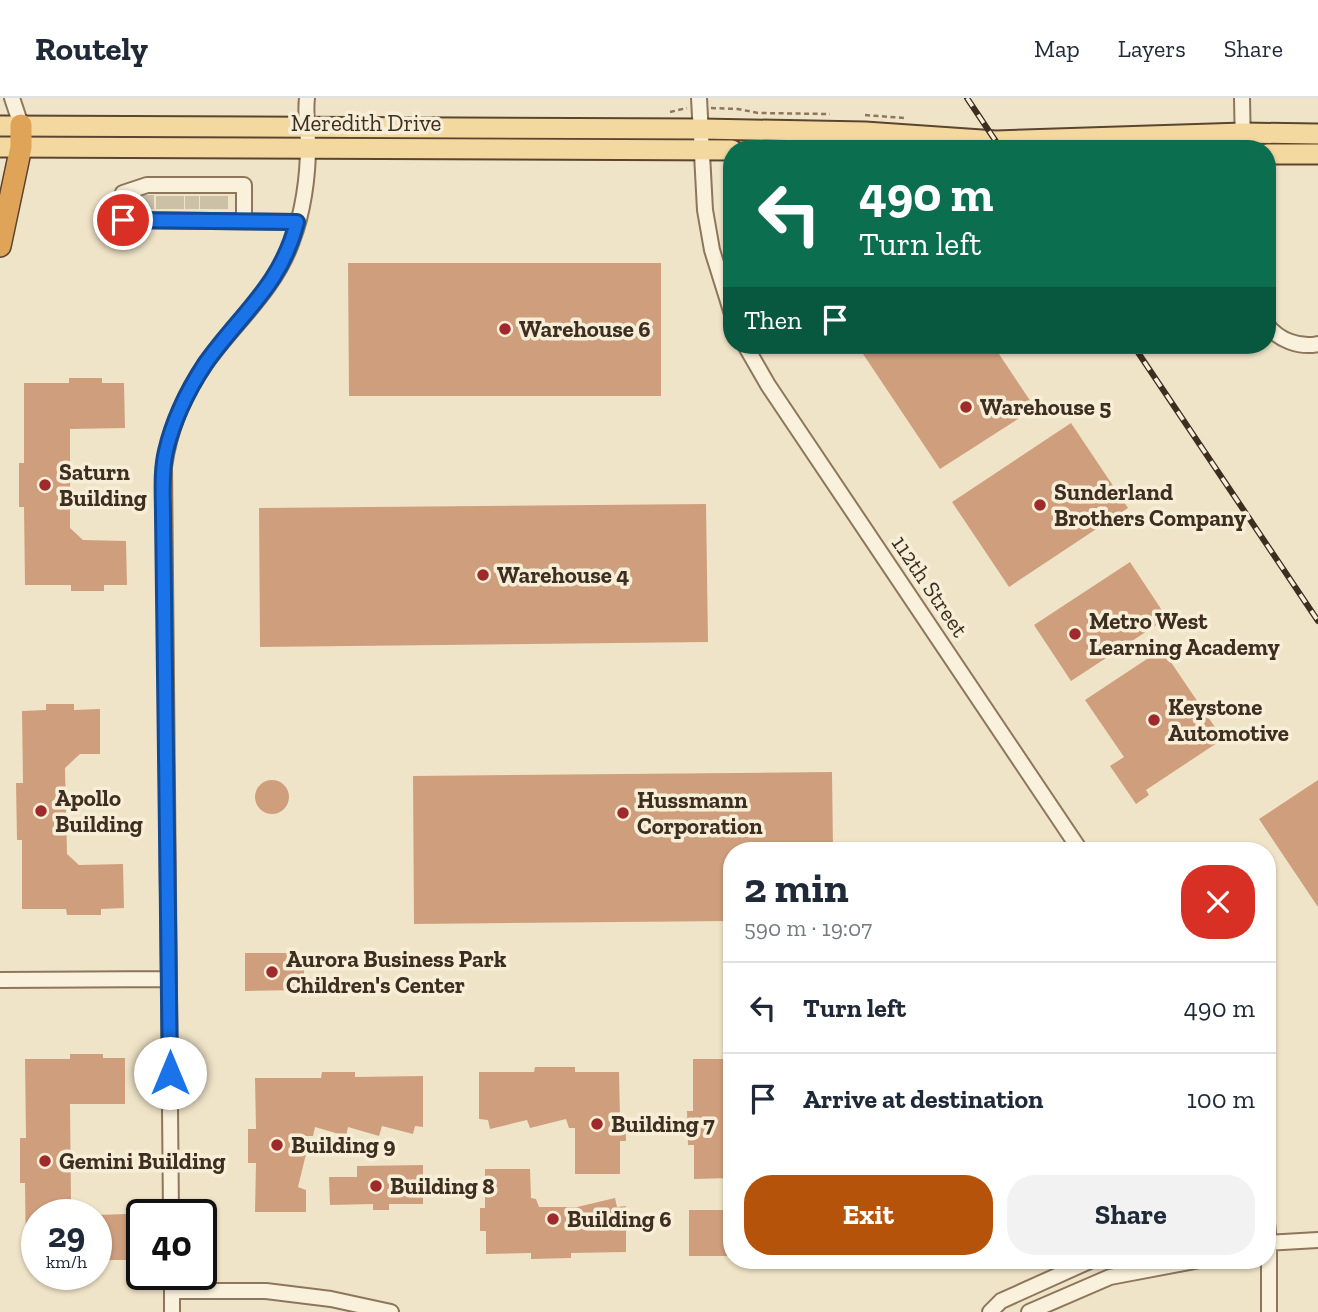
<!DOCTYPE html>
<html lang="en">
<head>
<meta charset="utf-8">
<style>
	body { margin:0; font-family:"Zilla Slab",serif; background:#f2f2f3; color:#1f2937; height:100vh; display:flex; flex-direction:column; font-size:26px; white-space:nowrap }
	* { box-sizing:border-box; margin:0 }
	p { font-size:23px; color:#747a83 }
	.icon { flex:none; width:38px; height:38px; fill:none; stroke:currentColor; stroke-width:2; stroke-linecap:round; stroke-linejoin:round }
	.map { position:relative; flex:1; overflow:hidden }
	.drawer { position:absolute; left:723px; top:744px; width:553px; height:427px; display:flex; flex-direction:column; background:#fff; border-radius:28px; box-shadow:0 2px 5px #0004 }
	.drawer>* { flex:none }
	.hud { position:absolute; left:723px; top:42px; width:553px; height:214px; border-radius:28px; box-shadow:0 2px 5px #0004; background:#0b6e4f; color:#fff; overflow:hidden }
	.speed { position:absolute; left:21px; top:1101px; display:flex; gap:14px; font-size:35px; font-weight:700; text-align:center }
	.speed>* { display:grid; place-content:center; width:91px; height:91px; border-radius:50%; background:#fff; box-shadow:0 2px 5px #0004; line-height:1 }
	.speed small { font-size:18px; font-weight:400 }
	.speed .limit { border:4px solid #111; border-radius:10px; background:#fff; color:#111 }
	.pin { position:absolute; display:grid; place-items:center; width:60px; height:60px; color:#fff; margin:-30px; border:4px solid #fff; border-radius:50%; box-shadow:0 2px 7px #0007 }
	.me { position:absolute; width:77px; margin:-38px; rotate:0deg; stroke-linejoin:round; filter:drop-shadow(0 0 5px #0008) }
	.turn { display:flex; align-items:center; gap:24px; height:147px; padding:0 21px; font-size:32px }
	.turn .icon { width:91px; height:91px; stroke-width:2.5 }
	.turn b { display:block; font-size:49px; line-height:60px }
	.then { display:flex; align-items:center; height:66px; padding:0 21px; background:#0003; gap:14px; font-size:26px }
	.round { display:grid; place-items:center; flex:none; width:74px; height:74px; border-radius:28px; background:#f2f2f3 }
	.overview { display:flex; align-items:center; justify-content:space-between; height:119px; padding:0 21px }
	h1 { font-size:42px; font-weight:700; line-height:52px }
	.button { display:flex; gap:14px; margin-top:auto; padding:14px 21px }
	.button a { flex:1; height:80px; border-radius:28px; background:#b45309; color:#fff; font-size:28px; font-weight:700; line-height:80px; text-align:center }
	.button a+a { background:#f2f2f3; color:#1f2937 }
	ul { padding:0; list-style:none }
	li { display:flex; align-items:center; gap:21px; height:91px; padding:0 21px; border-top:2px solid #e0e1e3 }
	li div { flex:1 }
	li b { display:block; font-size:26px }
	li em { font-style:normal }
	header { display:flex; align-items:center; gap:42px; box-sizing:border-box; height:98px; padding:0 35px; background:#fff; border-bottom:2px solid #e0e1e3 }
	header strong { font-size:33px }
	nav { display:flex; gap:38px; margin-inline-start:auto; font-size:24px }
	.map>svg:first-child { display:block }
</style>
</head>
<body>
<header>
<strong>Routely</strong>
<nav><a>Map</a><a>Layers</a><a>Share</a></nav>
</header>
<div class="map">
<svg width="1318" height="1214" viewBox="0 0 1318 1214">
	<rect width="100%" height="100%" fill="#f0e4c8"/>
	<path fill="#cf9f7d" d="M348 165H661V298H349Z
		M857 247H993L1035 310 940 371Z
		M69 280H102V285H124L125 330 70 331V430L83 442 126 443 127 487H104V493H71V487H25L24 409H19V365H24V285H69Z
		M1071 325 1128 410 1009 489 952 404Z
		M706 406 708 544 260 549 259 410Z
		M1130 464 1167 520 1071 583 1034 527Z
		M1162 551 1223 641 1146 692 1149 697 1136 706 1110 668 1124 659 1085 602Z
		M46 606H74V612L100 611V656H80L65 670 67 756 79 767 123 766 124 810 101 811V817H67L66 811H22V742H17L16 685H23L22 613 46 612Z
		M832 674 833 752H732V823L414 826 413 678Z
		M1318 682V809L1259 721Z
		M255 699a17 17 0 1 1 34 0a17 17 0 1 1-34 0Z
		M245 855H304V892L245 893Z
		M70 956H103V960H125V1006H70L71 1103 85 1116H37V1162H26L25 1085H20V1040H26L25 961H70Z
		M693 961H732V1080L694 1081V1047H688L687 1013H693Z
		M535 969H575V974H619L620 1019H625L626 1043H620V1076H575V1030H569L566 1021 530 1030 527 1022 490 1031 488 1022 479 1021V974H534Z
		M322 974H355V979L423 978V1029L415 1028 413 1036 382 1028 379 1038 348 1029 346 1038 315 1029 313 1038H306V1056L298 1089 306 1092V1114H255L256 1065H248V1031H256L255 980H321Z
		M423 1067V1106H389V1112H373V1106L330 1107 329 1079H357V1068Z
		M485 1071H530L531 1100 536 1101 539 1109H577L615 1100 617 1109 626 1108V1154L571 1155V1160L531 1161V1155L486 1156V1133H480V1110H485Z
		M689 1112H732V1158H689Z
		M127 1116V1162H106V1167H96V1117Z"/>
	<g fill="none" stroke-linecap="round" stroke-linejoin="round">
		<path stroke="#ccc0a6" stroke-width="14" stroke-dasharray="14 7" stroke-linecap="butt" d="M147 97V111
			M163 98V111
			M192 98V111
			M207 98V111
			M221 98V111
			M177 111V98"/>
		<defs>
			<path id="minor" d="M12 0 21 27
				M699 0 705 112 712 152 732 216
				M1242 0 1243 51
				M244 123V87H147L123 95V122L297 124
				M1267 227C1279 242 1299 250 1318 246
				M745 247 768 287 1080 752
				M0 882 169 881
				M171 1116 164 369C169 332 185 295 206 265 235 224 275 192 292 143 303 115 308 79 308 48 308 32 305 16 307 0
				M1267 1125 1269 1145V1214
				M1267 1145 1318 1142
				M172 1176V1214
				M172 1193H266L331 1201 391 1214
				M990 1214 1001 1203 1092 1162
				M1029 1214 1110 1179 1200 1162"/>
			<path id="major" d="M0 28 702 31 865 34 996 43 1243 35 1318 36
				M0 49 732 52
				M1267 56H1318"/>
			<path id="highway" d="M0 148 21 49V27"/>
		</defs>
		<use href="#minor" stroke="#8d765c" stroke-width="18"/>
		<use href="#major" stroke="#5b4430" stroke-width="23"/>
		<use href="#highway" stroke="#5b4430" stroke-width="24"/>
		<path stroke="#8d765c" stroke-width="2.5" stroke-dasharray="5 3.5" stroke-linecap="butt" d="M711 10 738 11 758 15 830 16
			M670 14 687 10
			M865 17 904 20"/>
		<use href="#minor" stroke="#faf1dc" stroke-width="14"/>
		<use href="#major" stroke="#f3d9a0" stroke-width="19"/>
		<use href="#highway" stroke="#e0a458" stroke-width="21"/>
		<defs>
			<path id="rail" d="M967 0 1001 51
				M1133 247 1318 523"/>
		</defs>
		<use href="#rail" stroke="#3d2e20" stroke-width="6"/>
		<use href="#rail" stroke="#f7eed8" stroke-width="3.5" stroke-dasharray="10" stroke-linecap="butt"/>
	</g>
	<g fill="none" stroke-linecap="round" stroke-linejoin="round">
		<defs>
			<path id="route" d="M123 122 297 124C281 188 240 216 205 266 188 292 173 323 166 353 161 374 163 396 163 417L170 975"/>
		</defs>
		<use href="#route" stroke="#114b97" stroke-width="18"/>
		<use href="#route" stroke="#1a73e8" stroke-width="12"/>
	</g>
	<g fill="#9e2a2b" stroke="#f7eed8" stroke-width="2.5">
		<circle cx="505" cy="231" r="7"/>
		<circle cx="966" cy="309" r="7"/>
		<circle cx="45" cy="387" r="7"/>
		<circle cx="1040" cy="407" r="7"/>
		<circle cx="483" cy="477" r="7"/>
		<circle cx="1075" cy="536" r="7"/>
		<circle cx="1154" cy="622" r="7"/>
		<circle cx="41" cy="713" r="7"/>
		<circle cx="623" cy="715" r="7"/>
		<circle cx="272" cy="874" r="7"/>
		<circle cx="597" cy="1026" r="7"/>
		<circle cx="277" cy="1047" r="7"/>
		<circle cx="45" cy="1063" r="7"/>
		<circle cx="376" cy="1088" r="7"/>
		<circle cx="553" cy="1121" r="7"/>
	</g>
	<g text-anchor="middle" stroke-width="7" stroke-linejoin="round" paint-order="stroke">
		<g font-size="23" fill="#3d2e20" stroke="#f7eed8">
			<text x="366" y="33">Meredith Drive</text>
			<text transform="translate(930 488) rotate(56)" y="8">112th Street</text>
		</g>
		<g font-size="23" font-weight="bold" fill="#3d2e20" stroke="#f7eed8" text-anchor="start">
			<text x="519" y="239">Warehouse 6</text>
			<text x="980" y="317">Warehouse 5</text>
			<text x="59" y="382">Saturn<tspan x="59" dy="26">Building</tspan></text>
			<text x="1054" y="402">Sunderland<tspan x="1054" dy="26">Brothers Company</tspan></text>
			<text x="497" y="485">Warehouse 4</text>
			<text x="1089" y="531">Metro West<tspan x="1089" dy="26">Learning Academy</tspan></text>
			<text x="1168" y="617">Keystone<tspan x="1168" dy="26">Automotive</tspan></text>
			<text x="55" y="708">Apollo<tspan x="55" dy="26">Building</tspan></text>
			<text x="637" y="710">Hussmann<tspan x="637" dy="26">Corporation</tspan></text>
			<text x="286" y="869">Aurora Business Park<tspan x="286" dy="26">Children's Center</tspan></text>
			<text x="611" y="1034">Building 7</text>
			<text x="291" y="1055">Building 9</text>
			<text x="59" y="1071">Gemini Building</text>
			<text x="390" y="1096">Building 8</text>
			<text x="567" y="1129">Building 6</text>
		</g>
	</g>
</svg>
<div class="speed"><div>29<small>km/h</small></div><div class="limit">40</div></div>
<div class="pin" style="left:123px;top:122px;background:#d93025"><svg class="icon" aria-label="arrive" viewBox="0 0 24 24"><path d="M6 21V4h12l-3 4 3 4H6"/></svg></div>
<svg class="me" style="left:170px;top:975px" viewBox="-20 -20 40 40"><circle r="19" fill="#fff"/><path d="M0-13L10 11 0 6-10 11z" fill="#1a73e8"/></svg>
<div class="hud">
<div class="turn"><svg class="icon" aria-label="left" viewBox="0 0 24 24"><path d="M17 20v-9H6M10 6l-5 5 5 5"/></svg><div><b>490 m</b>Turn left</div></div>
<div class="then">Then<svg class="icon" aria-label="arrive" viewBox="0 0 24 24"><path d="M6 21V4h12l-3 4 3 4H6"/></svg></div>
</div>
<section class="drawer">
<div class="overview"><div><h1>2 min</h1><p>590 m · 19:07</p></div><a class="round" style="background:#d93025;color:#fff"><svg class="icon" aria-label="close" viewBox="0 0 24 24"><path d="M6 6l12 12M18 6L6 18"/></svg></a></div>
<ul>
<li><svg class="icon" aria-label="left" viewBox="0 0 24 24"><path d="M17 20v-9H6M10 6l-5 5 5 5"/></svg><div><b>Turn left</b></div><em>490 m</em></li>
<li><svg class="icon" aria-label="arrive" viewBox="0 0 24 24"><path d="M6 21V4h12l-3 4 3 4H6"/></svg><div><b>Arrive at destination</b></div><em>100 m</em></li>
</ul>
<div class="button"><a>Exit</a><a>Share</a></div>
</section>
</div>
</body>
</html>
